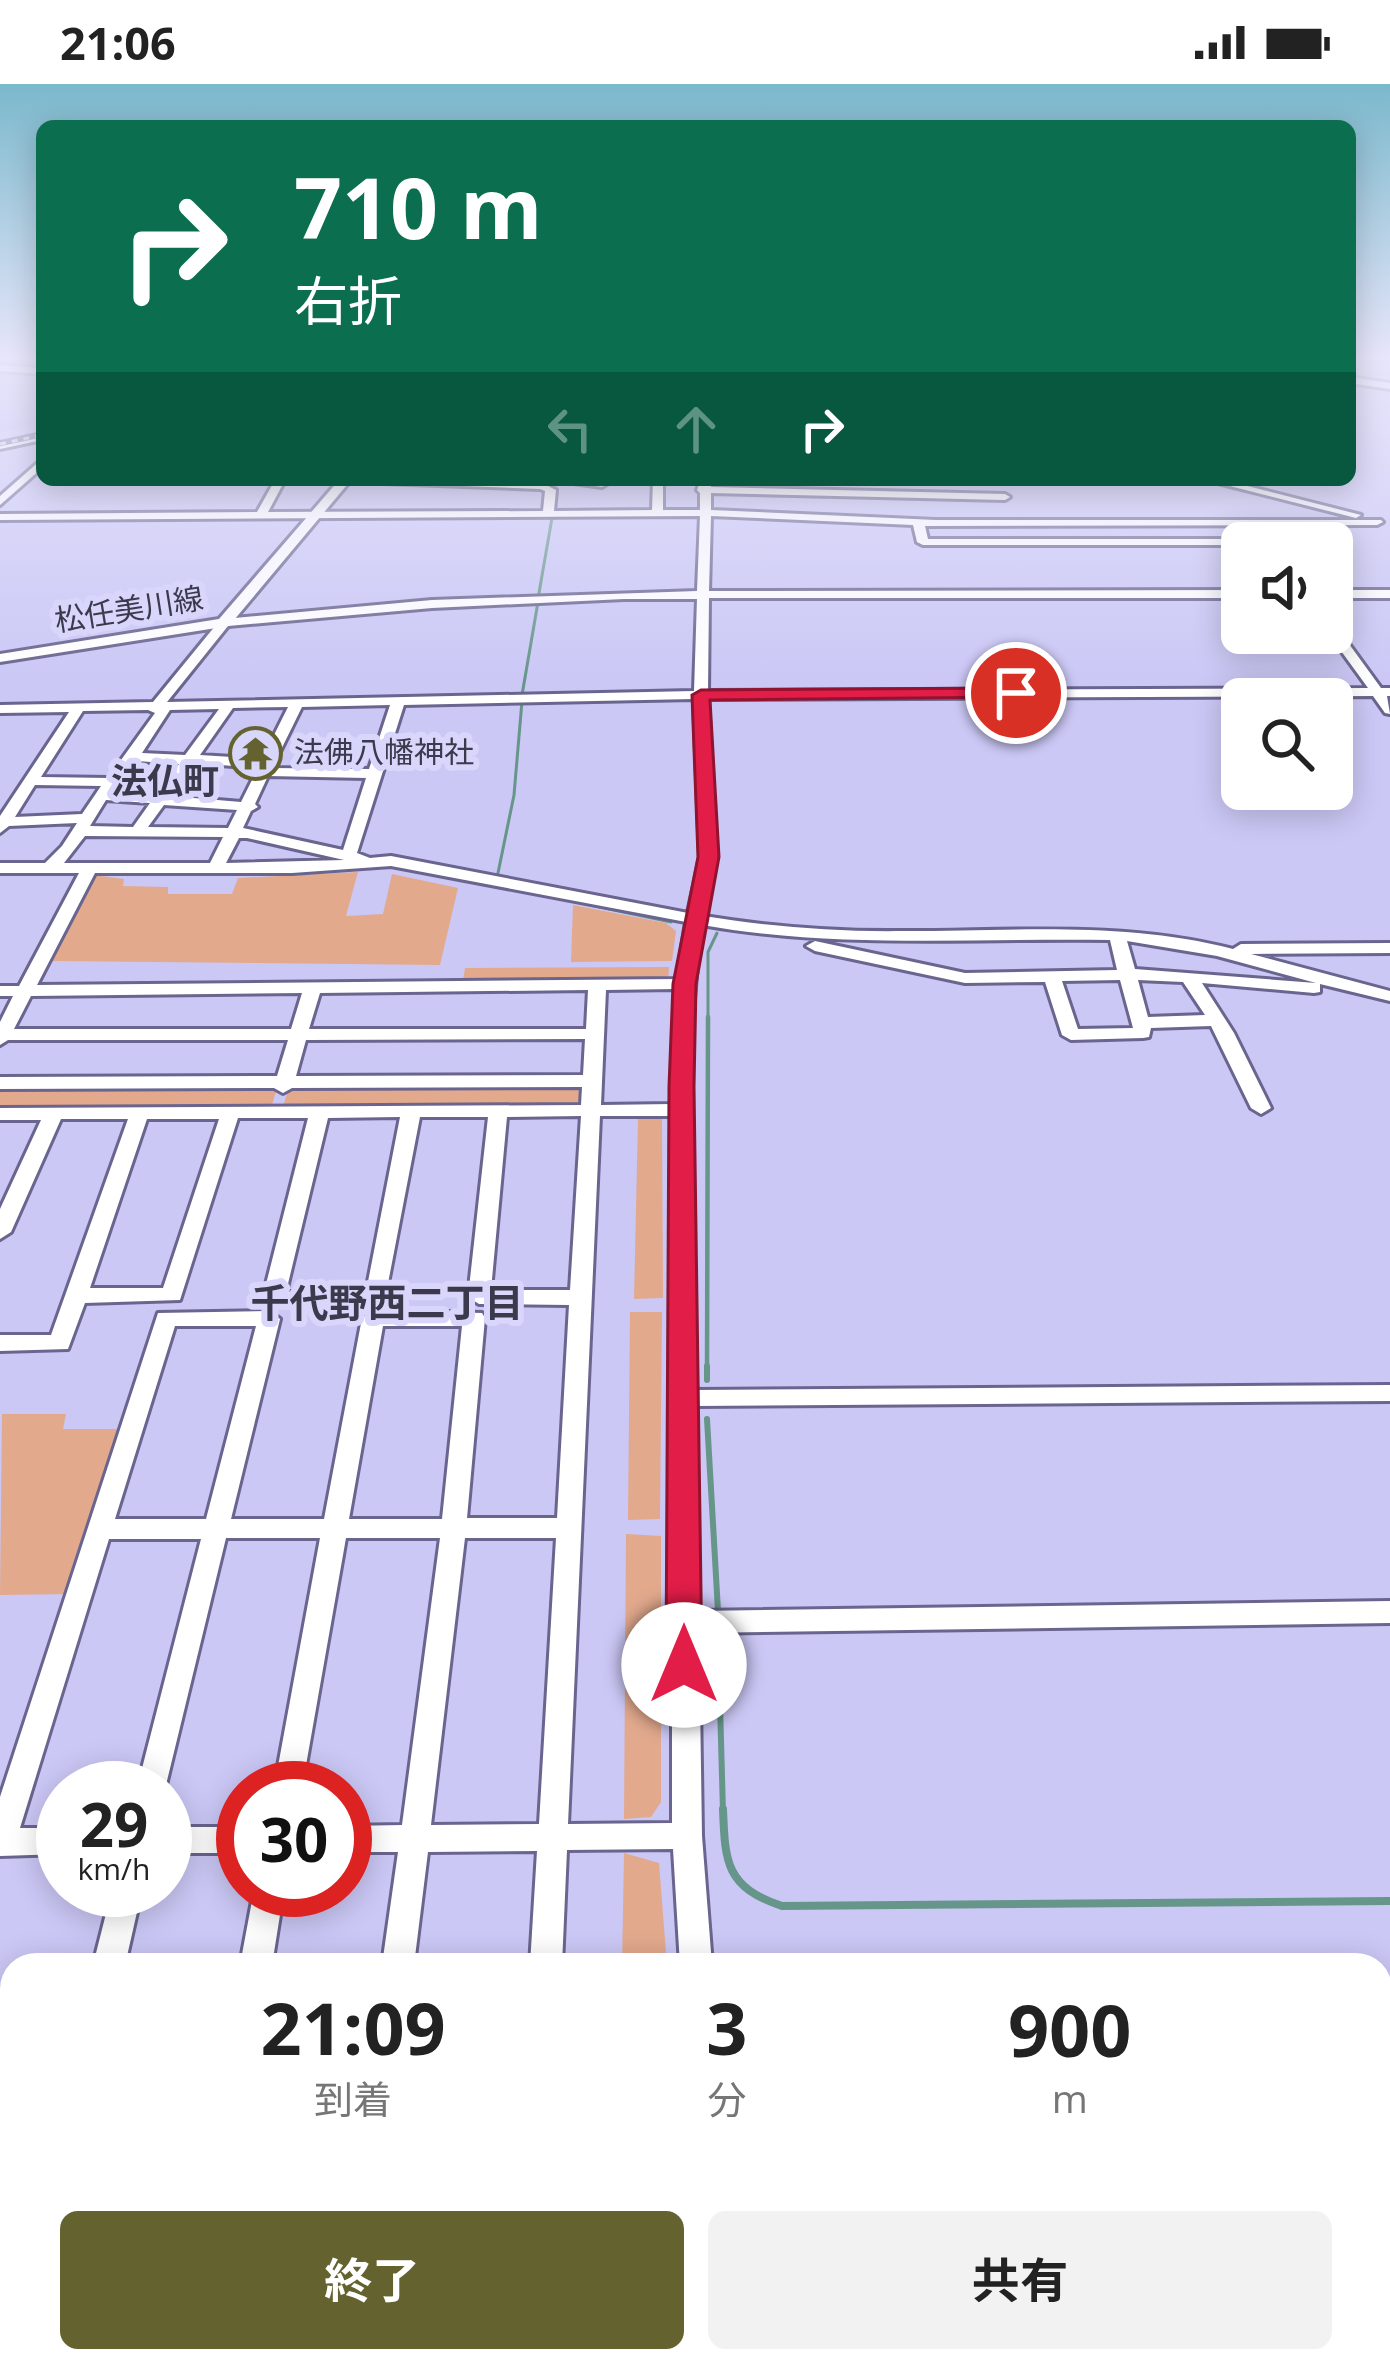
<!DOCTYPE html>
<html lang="ja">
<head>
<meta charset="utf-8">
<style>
	body { margin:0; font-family:"Open Sans","Noto Sans JP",sans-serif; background:#f2f2f2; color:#222; height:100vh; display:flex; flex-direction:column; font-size:45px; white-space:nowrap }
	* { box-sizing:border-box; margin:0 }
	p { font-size:39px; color:#767676 }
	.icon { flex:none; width:66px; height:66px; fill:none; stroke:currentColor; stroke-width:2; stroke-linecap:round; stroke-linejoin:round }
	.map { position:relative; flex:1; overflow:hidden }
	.drawer { position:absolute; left:0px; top:1869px; width:1392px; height:420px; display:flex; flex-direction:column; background:#fff; border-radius:36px 36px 0 0; box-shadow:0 6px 30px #0003 }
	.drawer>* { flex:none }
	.guide { position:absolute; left:36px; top:36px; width:1320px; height:366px; border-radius:18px; box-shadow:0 6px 30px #0003; background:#0b6e4f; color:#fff; overflow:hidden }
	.buttons { position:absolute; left:1221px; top:438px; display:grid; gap:24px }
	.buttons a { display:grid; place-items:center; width:132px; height:132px; border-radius:18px; background:#fff; box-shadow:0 6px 30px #0003; font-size:60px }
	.speed { position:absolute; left:36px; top:1677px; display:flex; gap:24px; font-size:60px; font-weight:700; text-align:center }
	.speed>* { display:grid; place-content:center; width:156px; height:156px; border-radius:50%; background:#fff; box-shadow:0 6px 30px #0003; line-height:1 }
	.speed small { font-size:30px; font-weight:400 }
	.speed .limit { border:18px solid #d22; background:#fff; color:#111 }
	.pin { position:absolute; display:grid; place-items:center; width:102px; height:102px; color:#fff; margin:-51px; border:6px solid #fff; border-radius:50%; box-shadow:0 3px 12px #0007 }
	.me { position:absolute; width:132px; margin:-66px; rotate:0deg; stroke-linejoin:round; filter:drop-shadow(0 0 9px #0008) }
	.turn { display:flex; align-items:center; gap:42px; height:252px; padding:0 60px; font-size:54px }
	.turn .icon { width:156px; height:156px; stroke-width:2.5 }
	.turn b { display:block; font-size:84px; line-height:102px }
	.lanes { display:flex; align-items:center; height:114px; padding:0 60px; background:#0003; justify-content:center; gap:60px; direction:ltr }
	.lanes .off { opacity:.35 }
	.eta { display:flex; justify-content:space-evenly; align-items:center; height:204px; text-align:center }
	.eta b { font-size:72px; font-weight:700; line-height:84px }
	.primary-button { display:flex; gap:24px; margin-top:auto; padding:24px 60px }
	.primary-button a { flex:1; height:138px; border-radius:18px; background:#646330; color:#fff; font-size:48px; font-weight:700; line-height:138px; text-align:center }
	.primary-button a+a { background:#f2f2f2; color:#222 }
	.status { display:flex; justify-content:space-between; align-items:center; height:84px; padding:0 60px; background:#fff; direction:ltr }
	.status svg { height:33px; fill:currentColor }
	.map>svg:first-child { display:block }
</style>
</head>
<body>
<div class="status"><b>21:06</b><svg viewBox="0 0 49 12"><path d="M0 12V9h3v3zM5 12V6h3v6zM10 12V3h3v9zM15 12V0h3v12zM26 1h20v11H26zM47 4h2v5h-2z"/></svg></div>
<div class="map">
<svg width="1390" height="2289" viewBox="0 0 1390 2289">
	<rect width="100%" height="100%" fill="#cbc8f6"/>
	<path fill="#c1bdf2" d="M0 285 42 288V340L0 349Z"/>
	<path fill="#e2a98d" d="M358 788 346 832 383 830 392 790 458 804 440 881 50 877 94 791 124 795 123 802 168 803V810H232L238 794Z
		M573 821 666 839 676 847 672 877 571 878Z
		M669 883 668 898 462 903 465 884Z
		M580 1003 582 1017 574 1021 283 1022 289 1004Z
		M277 1004 272 1021 0 1023V1005Z
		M662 1033 663 1214 634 1215 638 1034Z
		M630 1228H662L660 1435 628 1436Z
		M2 1330H66L63 1345H124L73 1510 0 1511Z
		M626 1450 661 1452V1718L651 1733 624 1735Z
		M624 1769 659 1779 667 1881H622Z"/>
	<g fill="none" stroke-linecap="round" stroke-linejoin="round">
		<path stroke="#669689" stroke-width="3" d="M467 396 533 399
			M544 400 556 405 555 417
			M539 509 552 434
			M522 611 538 518
			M498 789 514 711 522 617
			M519 806 671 838
			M708 936V868L717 849"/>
		<path stroke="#669689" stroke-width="4.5" d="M707 1285 708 933"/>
		<path stroke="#669689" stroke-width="6" d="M707 1296V1282
			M707 1335 718 1527
			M718 1549 723 1728"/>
		<path stroke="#669689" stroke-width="8" d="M723 1725C725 1779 726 1803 782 1822L1390 1817
			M0 2101 12 2105
			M1087 2277 1256 2289"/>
		<defs>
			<path id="minor" d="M0 281 42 284V290L0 287Z
				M1350 293 1390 299V305L1350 299Z
				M42 350V356L0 365V359Z
				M42 375V384L0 421V412Z
				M275 396H285L268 428 543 427 545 407 540 405 384 399 379 396 542 399 556 406 554 427 652 426 653 396H663V426H700V409L697 406 701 396H711V403L1005 410 1010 413 1005 416 711 409V426L936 436H1381L1383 438 1377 441 925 442 928 455H1269L1275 458 1242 461H923L917 458 913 441 711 432 709 507 1242 506V514H709L708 607 1368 604 1328 549H1332V541L1336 542 1381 604H1390V612H1387L1390 630 1385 629 1373 612 708 615 716 773 704 832C771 843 837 848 905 847 1015 847 1125 837 1233 865L1241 860 1390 859V869L1251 870 1390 907V917L1320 900V908L1314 909 1202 899 1234 949 1271 1024 1261 1030 1251 1024 1211 942 1151 944 1149 953 1143 954 1071 956 1062 951 1045 898 965 899 815 867 806 862 815 857 965 889 1117 886 1110 856C973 854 838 865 702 841 680 994 693 1151 695 1306L1390 1301V1317L695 1322 698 1527 1390 1517V1539L699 1549 702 1752 712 1881H680L673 1765 567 1766 562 1881H530L537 1767 428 1768 414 1881H382L398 1768H345V1742L402 1741 440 1454H346L302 1704H274L320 1454H226L165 1705 137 1704 201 1455H109L20 1744H63V1770L0 1772V1713L158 1229 269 1227 280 1235 231 1435H324L362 1234 373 1226 482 1229 485 1234 467 1434H557L569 1221 479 1220 468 1213 488 1033H420L384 1220 265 1221 262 1216 308 1034H238L180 1216 85 1219 68 1265 0 1267V1251H51L128 1035H61L11 1148 0 1155V1125L41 1036H0V1024L581 1021 582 1003 292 1004 283 1009 274 1004 0 1005V993L277 992 288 956H8L0 961V938L13 912H0V902H19L79 789H0V779H45L62 762 77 739 9 742 0 749V732L69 628 0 629V621L153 618 220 536 224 535 432 516 697 507 700 432 0 436V430L257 428ZM624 515H697L694 607 167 618 228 542 432 524ZM694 615 700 773 688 829 391 772 370 774 357 769 404 621ZM390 621 369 685 272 684 302 623ZM288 623 262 675 200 671 233 624ZM219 625 185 671 142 669 170 626ZM148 626 155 629 108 694 41 693 83 627ZM136 677H137L179 680 156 711 112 707ZM194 679 258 684 241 718 170 712ZM268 692 366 694 343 766 243 744 251 727 258 723 255 720ZM35 701 101 702 82 730 15 733ZM106 716 150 719 133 743 90 742ZM164 721 237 726 228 744 148 743ZM85 752 223 753 210 779H64ZM239 754H247L344 776 226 779ZM391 782 686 838 677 895 37 901 95 789H292ZM1127 857 1217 872 1316 899 1135 885ZM1120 896 1133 944 1078 945 1062 897ZM1138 896 1183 898 1205 931 1148 933ZM676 905 672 1020 601 1021 606 906ZM588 906 586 945H309L320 909ZM302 909 291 945H14L31 912ZM585 955 583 991 296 992 306 956ZM581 1032 570 1206H491L507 1033ZM600 1032H672V1739L568 1740ZM400 1033 366 1208H286L328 1034ZM147 1035H219L163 1204H90ZM175 1242H256L206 1435H115ZM383 1242H462L442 1435H349ZM465 1454H556L539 1740 431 1741Z
				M552 396H593L607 400 602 403Z
				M1206 396H1224L1361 431 1356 434Z
				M1332 506H1390V514H1332Z
				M165 1743H243V1769H165Z
				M112 1806H142L125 1881H93Z
				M254 1806H284L272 1881H240Z
				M0 2048 12 2053V2087L0 2082Z
				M0 2152 12 2155V2191L0 2188Z
				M12 2244V2277H27L24 2289H0V2249Z
				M163 2277H199L198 2289H160Z
				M343 2277H455L460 2289H348Z
				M706 2277H742L743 2289H705Z"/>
			<path id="major" d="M339 396H351L229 542 0 578V570L219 535Z"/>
		</defs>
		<use href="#minor" stroke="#69658e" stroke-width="6"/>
		<use href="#major" stroke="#69658e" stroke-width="6"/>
		<use href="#minor" fill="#fff" fill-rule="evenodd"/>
		<use href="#major" fill="#fff" fill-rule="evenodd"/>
		<defs>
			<path id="rail" d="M0 360 42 351"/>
		</defs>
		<use href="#rail" stroke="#6f6d8a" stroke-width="4.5"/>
		<use href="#rail" stroke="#d8d6fb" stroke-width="3" stroke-dasharray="6" stroke-linecap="butt"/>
	</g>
	<linearGradient id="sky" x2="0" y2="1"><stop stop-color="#7bb8cc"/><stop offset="0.46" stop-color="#e8e6fb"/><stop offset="1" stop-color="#e8e6fb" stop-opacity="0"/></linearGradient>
	<rect width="1390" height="595" fill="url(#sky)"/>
	<path fill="#e11d48" stroke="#92132f" stroke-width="3" d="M1016 604 1023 606V613L710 616 719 773 696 900 694 1003 702 1581 696 1591 684 1596 672 1591 666 1581 669 1003 673 900 698 773 692 611 701 606Z"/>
	<defs>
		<symbol id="temple-ring" viewBox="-11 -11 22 22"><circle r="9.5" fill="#d8d6fb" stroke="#646330" stroke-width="1.5"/><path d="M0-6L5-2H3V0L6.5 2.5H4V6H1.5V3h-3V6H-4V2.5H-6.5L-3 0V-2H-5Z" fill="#646330"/></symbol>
	</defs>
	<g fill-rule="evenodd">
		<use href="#temple-ring" x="226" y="640" width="59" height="59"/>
	</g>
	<g text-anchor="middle" stroke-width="12" stroke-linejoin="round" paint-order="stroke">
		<g font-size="30" fill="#3b3a4d" stroke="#d8d6fb">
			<text transform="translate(129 526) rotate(-9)" y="10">松任美川線</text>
		</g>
		<g font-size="30" fill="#3b3a4d" stroke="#d8d6fb" text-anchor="start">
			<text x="294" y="679">法佛八幡神社</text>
		</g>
		<g font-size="36" font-weight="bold" fill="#3b3a4d" stroke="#d8d6fb">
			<text x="165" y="710">法仏町</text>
		</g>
		<g font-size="39" font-weight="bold" fill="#3b3a4d" stroke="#d8d6fb">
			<text x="387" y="1233">千代野西二丁目</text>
		</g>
	</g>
</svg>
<div class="buttons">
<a><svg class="icon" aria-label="sound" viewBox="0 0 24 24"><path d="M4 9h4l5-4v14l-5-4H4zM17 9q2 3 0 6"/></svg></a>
<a><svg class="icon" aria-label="search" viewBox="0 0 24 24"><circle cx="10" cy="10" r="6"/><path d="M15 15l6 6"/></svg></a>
</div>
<div class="speed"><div>29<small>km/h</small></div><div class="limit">30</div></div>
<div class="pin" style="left:1016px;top:609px;background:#d93025"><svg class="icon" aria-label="arrive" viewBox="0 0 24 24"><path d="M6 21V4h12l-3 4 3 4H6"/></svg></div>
<svg class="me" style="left:684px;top:1581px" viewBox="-20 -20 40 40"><circle r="19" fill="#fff"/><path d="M0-13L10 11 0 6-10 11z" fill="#e11d48"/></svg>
<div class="guide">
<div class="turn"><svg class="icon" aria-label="right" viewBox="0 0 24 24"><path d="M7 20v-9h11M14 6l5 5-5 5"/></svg><div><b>710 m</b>右折</div></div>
<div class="lanes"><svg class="icon off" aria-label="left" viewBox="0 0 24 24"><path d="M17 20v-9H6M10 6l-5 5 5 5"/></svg><svg class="icon off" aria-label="ahead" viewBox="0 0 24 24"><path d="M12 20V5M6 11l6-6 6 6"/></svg><svg class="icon" aria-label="right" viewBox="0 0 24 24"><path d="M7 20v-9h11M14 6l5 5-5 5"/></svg></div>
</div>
<section class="drawer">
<div class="eta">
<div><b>21:09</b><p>到着</p></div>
<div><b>3</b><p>分</p></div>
<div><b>900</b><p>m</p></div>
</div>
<div class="primary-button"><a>終了</a><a>共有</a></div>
</section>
</div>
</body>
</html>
